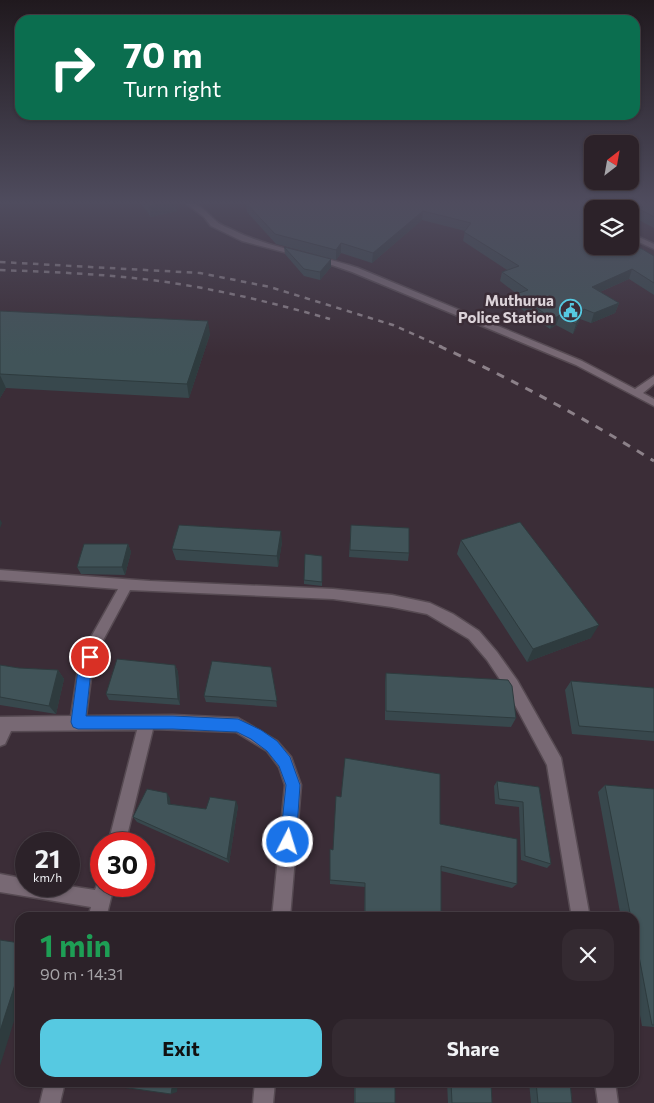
<!DOCTYPE html>
<html lang="en">
<head>
<meta charset="utf-8">
<style>
	body { margin:0; font-family:Commissioner,sans-serif; background:#342a31; color:#f1f3f6; height:100vh; display:flex; flex-direction:column; font-size:19px; white-space:nowrap }
	* { box-sizing:border-box; margin:0 }
	p { font-size:16px; color:#a6a4a8 }
	.icon { flex:none; width:28px; height:28px; fill:none; stroke:currentColor; stroke-width:2; stroke-linecap:round; stroke-linejoin:round }
	.map { position:relative; flex:1; overflow:hidden }
	.sheet { position:absolute; left:15px; top:912px; width:624px; height:175px; display:flex; flex-direction:column; background:#2c2229; border-radius:15px; box-shadow:0 1px 4px #0004,0 0 0 1px #483f46 }
	.sheet>* { flex:none }
	.banner { position:absolute; left:15px; top:15px; width:625px; height:105px; border-radius:15px; box-shadow:0 1px 4px #0004,0 0 0 1px #483f46; background:#0b6e4f; color:#fff; overflow:hidden }
	.needle { width:32px; rotate:31deg }
	.controls { position:absolute; left:584px; top:135px; display:grid; gap:10px }
	.controls a { display:grid; place-items:center; width:55px; height:55px; border-radius:10px; background:#2c2229; box-shadow:0 1px 4px #0004,0 0 0 1px #483f46; font-size:25px }
	.speed { position:absolute; left:15px; top:832px; display:flex; gap:10px; font-size:25px; font-weight:700; text-align:center }
	.speed>* { display:grid; place-content:center; width:65px; height:65px; border-radius:50%; background:#2c2229; box-shadow:0 1px 4px #0004,0 0 0 1px #483f46; line-height:1 }
	.speed small { font-size:12px; font-weight:400 }
	.speed .limit { border:8px solid #d22; background:#fff; color:#111 }
	.pin { position:absolute; display:grid; place-items:center; width:42px; height:42px; color:#fff; margin:-21px; border:2px solid #fff; border-radius:50%; box-shadow:0 1px 5px #0007 }
	.me { position:absolute; width:55px; margin:-28px; rotate:5deg; stroke-linejoin:round; filter:drop-shadow(0 0 4px #0008) }
	.turn { display:flex; align-items:center; gap:18px; height:105px; padding:0 25px; font-size:22px }
	.turn .icon { width:65px; height:65px; stroke-width:2.5 }
	.turn b { display:block; font-size:35px; line-height:42px }
	.round { display:grid; place-items:center; flex:none; width:52px; height:52px; border-radius:15px; background:#342a31 }
	.head { display:flex; align-items:center; justify-content:space-between; height:85px; padding:0 25px }
	h1 { font-size:30px; font-weight:700; line-height:38px; color:#1e9e55 }
	.action { display:flex; gap:10px; margin-top:auto; padding:10px 25px }
	.action a { flex:1; height:58px; border-radius:15px; background:#56c9e1; color:#111; font-size:20px; font-weight:700; line-height:58px; text-align:center }
	.action a+a { background:#342a31; color:#f1f3f6 }
	.map>svg:first-child { display:block }
</style>
</head>
<body>
<div class="map">
<svg width="654" height="1103" viewBox="0 0 654 1103">
	<rect width="100%" height="100%" fill="#3b2d37"/>
	<g fill="none" stroke-linecap="round" stroke-linejoin="round">
		<defs>
			<path id="street" d="M184 202C198 201 206 212 216 221 220 225 227 227 233 230 271 249 317 254 358 268L582 361 635 389 654 376V384L643 393 654 399V406L576 365 352 272 326 263 242 241 211 226 204 217Z
				M630 233 654 244V249L630 238Z
				M0 570 150 581 333 589 392 595 430 603 453 614 479 631 497 652 517 680 561 758 590 918H572L547 765 507 690 487 660 469 639 427 614 392 607 333 599 130 590 101 644 92 670 86 716 173 715 238 718 277 741 291 757 301 785 290 918H272L285 785 279 767 267 751 236 732 153 729 125 844H108L137 730 11 731 5 744 0 746V717L71 716 78 670 90 639 118 589 0 580Z
				M0 874 26 879V886H69L95 890 99 880 101 879V886H114L106 918H88L91 907 0 892Z
				M45 1082H65L60 1103H40Z
				M255 1082H275L273 1103H253Z
				M595 1082H615L618 1103H598Z"/>
		</defs>
		<use href="#street" stroke="#564a52" stroke-width="3"/>
		<use href="#street" fill="#786974" fill-rule="evenodd"/>
		<path stroke="#8c8189" stroke-width="2.5" stroke-dasharray="5.5 5.5" stroke-linecap="butt" d="M0 262 200 273 270 287 393 325 442 347
			M0 270C53 272 106 274 159 281 217 289 274 303 330 319"/>
		<path stroke="#8c8189" stroke-width="3" stroke-dasharray="8 8" stroke-linecap="butt" d="M439 346C514 380 584 418 654 461"/>
	</g>
	<path fill="#38484d" d="M140 202H175L177 211 151 217Z
		M654 202V228L633 217 592 209V246L654 256V295L629 279 600 292 619 303 615 313 591 323 580 319 573 334 556 325 550 329 514 304 517 294 500 281 502 272 507 270 463 241 465 231 422 220 372 263 341 253 336 260 276 244 247 212 246 203Z
		M284 247 331 267 320 280 304 276 285 254Z
		M0 311 210 334 189 398 6 388 0 398Z
		M351 525 409 553 408 561 349 557Z
		M461 540 591 638 527 662 457 554Z
		M282 542 278 567 176 560 172 549Z
		M128 544 131 552 125 575 81 574 77 567Z
		M322 556V586L304 584V580Z
		M0 665 19 668 58 670 64 679 56 714 0 705Z
		M175 665 178 672 180 705 109 700 106 694Z
		M271 667 277 707 206 702 204 696Z
		M386 673 516 718 511 727 385 720V682Z
		M571 681 654 688V741L572 734 565 690Z
		M497 781 539 787 551 864 547 868 521 860 519 807 495 804 494 786Z
		M605 785 654 789V1027L642 1026 634 983V918H621L598 792Z
		M170 798V804L206 809 238 806 229 863 137 822 133 817Z
		M440 824 517 884 512 888 441 871V911L489 918H364L365 887 330 884V849L333 850Z
		M354 1082H395V1103H354Z
		M447 1082H491L492 1103H448Z
		M529 1082H570L572 1103H531Z"/>
	<path fill="#2e3b3e" d="M169 202H175L177 211 151 217 149 206Z
		M636 207 633 217 630 218V209Z
		M423 211 422 220 372 263 373 253Z
		M341 243V253L336 260V250Z
		M331 259V267L320 280V272Z
		M632 269 629 279 588 297 592 287Z
		M619 303 615 313 591 323 594 313Z
		M584 309 580 319 573 334 576 324Z
		M560 315 556 325 550 329 553 319Z
		M208 321 210 334 189 398 187 384Z
		M0 375 6 388 0 398Z
		M0 519 2 523 0 528Z
		M281 531 282 542 278 567 277 556Z
		M128 544 131 552 125 575 122 567Z
		M599 625 591 638 527 662 533 649Z
		M175 665 178 672 180 705 178 699Z
		M58 670 64 679 56 714 49 706Z
		M167 793 170 798 171 809 168 804Z
		M236 801 238 806 229 863 227 859Z
		M20 969V1002L0 1066V1031Z
		M173 1082H178L177 1092 171 1094Z"/>
	<path fill="#415459" stroke="#2e3b3e" d="M146 202H169L149 206Z
		M247 202H654V217L636 207 630 209H592V246H630V242L654 256V283L632 269 592 287 619 303 594 313 584 309 576 324 560 315 553 319 516 294 528 290 502 272 519 266 464 232 471 223 423 211 373 253 341 243 336 250 275 234 246 203Z
		M284 247 331 259 320 272 304 269Z
		M0 311 208 321 187 384 0 374Z
		M520 522 599 625 533 649 461 540Z
		M179 525 281 531 277 556 172 549Z
		M351 525 409 528V553L350 550Z
		M84 544H128L122 567H77Z
		M305 554 322 556V582L304 580Z
		M117 659 175 665 178 699 106 694Z
		M212 661 271 667 277 701 204 696Z
		M0 665 19 668 58 670 49 706 0 697Z
		M386 673 508 680 512 686 516 718 386 711Z
		M571 681 654 688V732L579 726Z
		M345 758 440 774V824L517 839V884L441 866V911L489 918H365V883L330 880V849L333 850 336 796 341 797Z
		M497 781 539 787 551 864 525 856 523 802 499 799Z
		M605 785 654 789V1025H652L634 930V918H631Z
		M147 789 167 793 168 804 206 809 210 797 236 801 227 859 133 817Z
		M0 940 20 943V969L0 1031Z
		M107 1082H173L171 1094 107 1085Z
		M355 1082H395V1103H355Z
		M451 1082H491L492 1103H452Z
		M536 1082H570L572 1103H538Z"/>
	<linearGradient id="sky" x2="0" y2="1"><stop stop-color="#20191e"/><stop offset="0.57" stop-color="#4f4c5e"/><stop offset="1" stop-color="#4f4c5e" stop-opacity="0"/></linearGradient>
	<rect width="654" height="356" fill="url(#sky)"/>
	<path fill="#1a73e8" stroke="#114b97" d="M90 651 94 653 96 657 91 670 86 716H173L238 719 261 730 277 741 290 757 300 785 296 842 293 847 288 849 282 847 280 842 286 785 279 766 267 751 251 739 237 732 173 729H78L73 727 71 722 78 670 85 653Z"/>
	<defs>
		<symbol id="civic-ring" viewBox="-11 -11 22 22"><circle r="9.5" fill="#3b2d37" stroke="#56c9e1" stroke-width="1.5"/><path d="M-.6-6.5H3V-4.5H.6V-3L4-1V1h2V6H-6V1h2V-1L-.6-3ZM-1.2 2.5V6h2.4V2.5Z" fill="#56c9e1"/></symbol>
	</defs>
	<g fill-rule="evenodd">
		<use href="#civic-ring" x="558" y="298" width="25" height="25"/>
	</g>
	<g text-anchor="middle" stroke-width="5" stroke-linejoin="round" paint-order="stroke">
		<g font-size="15" font-weight="bold" fill="#dcd3d9" stroke="#3b2d37" text-anchor="end">
			<text x="554" y="306">Muthurua<tspan x="554" dy="17">Police Station</tspan></text>
		</g>
	</g>
</svg>
<div class="controls">
<a><svg class="needle" viewBox="-14 -14 28 28"><path d="M0-13l5 13h-10z" fill="#e53935"/><path d="M0 13l5-13h-10z" fill="#a6a4a8"/></svg></a>
<a><svg class="icon" aria-label="layers" viewBox="0 0 24 24"><path d="M12 4l9 5-9 5-9-5zM3 14l9 5 9-5"/></svg></a>
</div>
<div class="speed"><div>21<small>km/h</small></div><div class="limit">30</div></div>
<div class="pin" style="left:90px;top:657px;background:#d93025"><svg class="icon" aria-label="arrive" viewBox="0 0 24 24"><path d="M6 21V4h12l-3 4 3 4H6"/></svg></div>
<svg class="me" style="left:288px;top:842px" viewBox="-20 -20 40 40"><circle r="17" fill="#1a73e8" stroke="#fff" stroke-width="3"/><path d="M0-11L8 9 0 5-8 9z" fill="#fff"/></svg>
<div class="banner">
<div class="turn"><svg class="icon" aria-label="right" viewBox="0 0 24 24"><path d="M7 20v-9h11M14 6l5 5-5 5"/></svg><div><b>70 m</b>Turn right</div></div>
</div>
<section class="sheet">
<div class="head"><div><h1>1 min</h1><p>90 m · 14:31</p></div><a class="round"><svg class="icon" aria-label="close" viewBox="0 0 24 24"><path d="M6 6l12 12M18 6L6 18"/></svg></a></div>
<div class="action"><a>Exit</a><a>Share</a></div>
</section>
</div>
</body>
</html>
